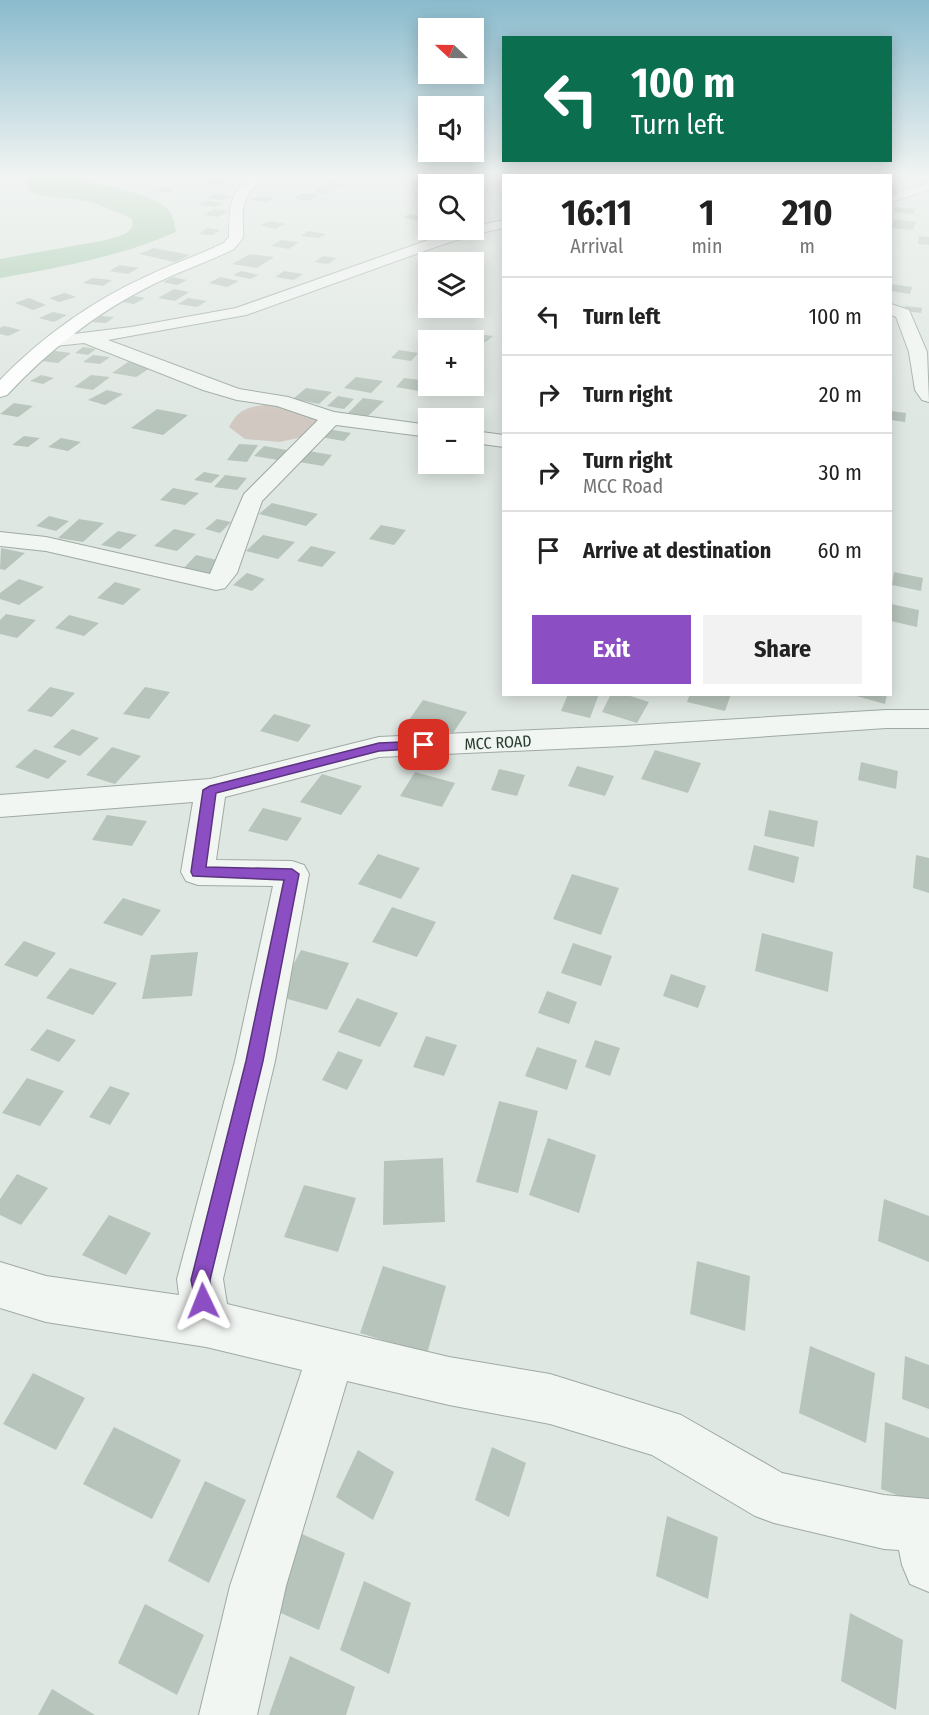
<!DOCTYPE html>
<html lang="en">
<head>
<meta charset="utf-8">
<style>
	body { margin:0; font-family:"Fira Sans Condensed",sans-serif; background:#f2f2f2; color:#222; height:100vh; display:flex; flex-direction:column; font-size:22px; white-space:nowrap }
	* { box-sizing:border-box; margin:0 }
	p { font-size:20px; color:#767676 }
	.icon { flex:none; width:33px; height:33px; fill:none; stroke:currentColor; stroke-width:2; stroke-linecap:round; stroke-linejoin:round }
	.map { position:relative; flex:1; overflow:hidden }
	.sheet { position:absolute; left:502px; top:174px; width:390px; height:522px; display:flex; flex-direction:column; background:#fff; border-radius:0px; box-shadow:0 3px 15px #0003 }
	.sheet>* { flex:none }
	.guide { position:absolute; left:502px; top:36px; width:390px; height:126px; border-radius:0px; box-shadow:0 3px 15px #0003; background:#0b6e4f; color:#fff; overflow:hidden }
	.needle { width:39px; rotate:292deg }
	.buttons { position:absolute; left:418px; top:18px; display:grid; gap:12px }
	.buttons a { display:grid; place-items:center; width:66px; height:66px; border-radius:0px; background:#fff; box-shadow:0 3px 15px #0003; font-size:30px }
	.pin { position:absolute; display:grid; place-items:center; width:51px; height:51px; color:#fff; margin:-26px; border-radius:12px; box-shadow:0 3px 9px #0006 }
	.me { position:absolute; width:66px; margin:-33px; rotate:358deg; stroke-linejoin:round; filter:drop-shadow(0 0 4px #0008) }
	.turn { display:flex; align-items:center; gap:21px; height:126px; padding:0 30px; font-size:27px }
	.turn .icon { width:78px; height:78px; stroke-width:2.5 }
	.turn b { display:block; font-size:42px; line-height:51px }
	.eta { display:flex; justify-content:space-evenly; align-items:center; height:102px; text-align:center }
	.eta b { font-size:36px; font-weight:700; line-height:42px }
	.action { display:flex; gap:12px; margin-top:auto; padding:12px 30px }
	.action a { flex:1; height:69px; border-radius:0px; background:#8c4ec3; color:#fff; font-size:24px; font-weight:700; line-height:69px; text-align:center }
	.action a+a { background:#f2f2f2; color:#222 }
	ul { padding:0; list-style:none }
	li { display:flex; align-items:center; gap:18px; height:78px; padding:0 30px; border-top:2px solid #e0e0e0 }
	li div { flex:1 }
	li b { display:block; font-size:22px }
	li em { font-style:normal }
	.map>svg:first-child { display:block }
</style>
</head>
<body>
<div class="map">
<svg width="929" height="1715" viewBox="0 0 929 1715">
	<rect width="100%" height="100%" fill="#dfe7e2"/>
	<path fill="#d1c8c1" d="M280 404 305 411 321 422 311 435 280 442 245 439 229 427C240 404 257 406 280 404Z"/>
	<path fill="#9dc5a5" d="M27 177H81L83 181C105 186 148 193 165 207 173 213 175 223 176 232 122 256 58 268 0 278V259L106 240C118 236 136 234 132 219 113 210 94 201 74 199 57 196 43 199 28 190Z"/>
	<path fill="#b7c4bb" d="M218 178 232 180 219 186 204 183Z
		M330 182 349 184 343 188 324 186Z
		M160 187 175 189 167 193 151 191Z
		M321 187 337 189 329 194 313 191Z
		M304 193 320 195 309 201 293 198Z
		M215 194 232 196 223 200 206 198Z
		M258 196 274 198 267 202 251 200Z
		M207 201 224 203 216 207 198 205Z
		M895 207 915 209 913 214 894 212Z
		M214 209 228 211 218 217 203 215Z
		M409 214 427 217 420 221 403 218Z
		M894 219 916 222 913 230 891 228Z
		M271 221 286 224 275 229 260 225Z
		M207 228 220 230 213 235 199 234Z
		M308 231 326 234 319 238 301 236Z
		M919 236 929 237V245L918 244Z
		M281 240 299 242 289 249 271 246Z
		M154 248 190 255 175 262 139 254Z
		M250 254 274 257 257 268 232 264Z
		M323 256 337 258 328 264 314 262Z
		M120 265 139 268 128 274 109 271Z
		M241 271 259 275 250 279 233 275Z
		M284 271 303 274 294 280 275 277Z
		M173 277 187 280 177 285 163 282Z
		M220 277 239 281 227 287 209 283Z
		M92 278 112 280 103 286 83 283Z
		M891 284 912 287 910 294 891 291Z
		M174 289 189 292 175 301 158 298Z
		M65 293 76 297 59 302 49 298Z
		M134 296 145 298 134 304 123 302Z
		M29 298 46 305 33 310 15 303Z
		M188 298 207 301 197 307 178 304Z
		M905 306 922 308 921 313 904 311Z
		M53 312 67 315 54 322 39 318Z
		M101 316 114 317 106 323 92 322Z
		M4 326 21 330 8 336 0 334V328Z
		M477 334 493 336 486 342 471 339Z
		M83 347 96 349 88 355 75 353Z
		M399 350 418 353 411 361 391 358Z
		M55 351 71 353 58 363 41 361Z
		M93 355 110 357 100 364 83 362Z
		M128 362 152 367 136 377 112 373Z
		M41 375 54 378 43 384 30 381Z
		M91 375 110 377 93 390 74 387Z
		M356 377 383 381 371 393 344 388Z
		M404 378 428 381 419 391 396 387Z
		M306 388 332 392 319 404 293 399Z
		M107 390 123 394 105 405 88 400Z
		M338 396 354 399 344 409 327 406Z
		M363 398 384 401 368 416 348 413Z
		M14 403 33 406 18 417 0 414Z
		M157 409 188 415 163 435 131 428Z
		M450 410 473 415 469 418H440Z
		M891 411 906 413 905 422 891 420Z
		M327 429 351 433 344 441 320 437Z
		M24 436 40 438 28 447 12 445Z
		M61 438 81 442 68 451 48 447Z
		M239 444 258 445 247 462 227 460Z
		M264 446 287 450 278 460 254 456Z
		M308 451 332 455 323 466 299 462Z
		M204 472 220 475 211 483 194 480Z
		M225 475 247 478 237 490 214 487Z
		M173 488 199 493 185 505 160 500Z
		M272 503 318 514 306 526 259 514Z
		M49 516 69 521 56 531 36 526Z
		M79 519 104 523 83 542 58 538Z
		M217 519 231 522 220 533 205 529Z
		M381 525 406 530 394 545 369 539Z
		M174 529 196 534 177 551 154 546Z
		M118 531 137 535 120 549 101 545Z
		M263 535 295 542 278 559 246 551Z
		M311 546 336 552 322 567 297 561Z
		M1 548 25 553 5 570 0 569Z
		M196 555 221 561 208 575 183 569Z
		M894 572 923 578 921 591 892 585Z
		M247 573 265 579 252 591 233 585Z
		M19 579 44 587 19 605 0 599V593Z
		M115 582 141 589 123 605 97 598Z
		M891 604 919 610 917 627 891 621Z
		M6 614 36 620 17 638 0 634V620Z
		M69 615 99 623 84 636 55 628Z
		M50 687 75 693 52 717 27 711Z
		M145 687 170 692 149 719 123 714Z
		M568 694H599L590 718 561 711Z
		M611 694H624L649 702 637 723 602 712Z
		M690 694H731L725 711 687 702Z
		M849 694H887L885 704Z
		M423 700 467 712 453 733 409 720Z
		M274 714 311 725 298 742 260 731Z
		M72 729 99 738 80 756 53 747Z
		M112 747 141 756 115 784 86 775Z
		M35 749 67 761 48 779 15 767Z
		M655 750 701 763 688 793 641 779Z
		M861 762 898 771 896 789 858 780Z
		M577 766 614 776 605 796 568 786Z
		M499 769 525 775 517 796 491 790Z
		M415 772 455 783 442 807 400 796Z
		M322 774 362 786 341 815 300 802Z
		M263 808 302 818 287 841 248 831Z
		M769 810 818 821 814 847 764 836Z
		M107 815 147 821 132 846 92 840Z
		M754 845 799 857 794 883 748 870Z
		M378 854 420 868 401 899 358 884Z
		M916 855 929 858V893L913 888Z
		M572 874 619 888 601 935 553 919Z
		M123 898 161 910 142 936 103 923Z
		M392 907 436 922 417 957 372 942Z
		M762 933 833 952 828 992 755 971Z
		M24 941 56 953 37 977 4 965Z
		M573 943 612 956 601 986 561 973Z
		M301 950 349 963 327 1010 277 996Z
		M198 952 192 996 142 999 151 955Z
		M70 968 117 983 93 1015 46 998Z
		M671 974 706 986 698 1008 663 996Z
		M547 991 577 1002 569 1024 538 1013Z
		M357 998 398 1013 380 1047 338 1032Z
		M47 1029 76 1040 59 1062 30 1050Z
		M426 1036 457 1045 444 1076 413 1067Z
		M595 1040 620 1048 610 1076 585 1067Z
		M537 1047 577 1060 567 1090 525 1076Z
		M338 1051 363 1060 347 1090 322 1080Z
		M27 1078 64 1091 40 1126 2 1113Z
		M110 1086 130 1093 110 1125 89 1117Z
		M499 1101 538 1111 518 1193 476 1182Z
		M548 1138 596 1155 579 1213 529 1195Z
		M443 1158 445 1222 383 1225 384 1161Z
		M17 1174 48 1188 21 1225 0 1215V1199Z
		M304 1185 356 1198 338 1252 284 1237Z
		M884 1199 929 1216V1262L878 1241Z
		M109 1215 151 1233 126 1275 82 1255Z
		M697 1261 750 1276 745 1331 690 1314Z
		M383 1266 446 1286 427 1354 360 1333Z
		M810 1346 875 1373 866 1443 799 1413Z
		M905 1356 929 1365V1409L902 1399Z
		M33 1373 85 1398 56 1450 3 1424Z
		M885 1422 929 1438V1507L881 1489Z
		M114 1427 181 1460 152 1519 83 1484Z
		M492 1447 526 1463 509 1517 475 1500Z
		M358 1450 394 1472 373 1520 336 1497Z
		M205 1481 246 1500 209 1583 168 1561Z
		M667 1516 718 1537 708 1599 656 1576Z
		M302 1534 345 1553 319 1630 274 1610Z
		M364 1581 411 1603 389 1674 340 1650Z
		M145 1604 204 1635 177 1695 118 1663Z
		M850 1613 903 1640 896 1710 841 1681Z
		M290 1656 355 1687 346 1715H269Z
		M52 1689 95 1715H38Z"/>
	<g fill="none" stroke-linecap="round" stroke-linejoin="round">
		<defs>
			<path id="minor" d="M929 182V190L891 202V195Z
				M504 220V228L480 233 444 244 246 315 108 340 239 389 288 397 334 412 429 425V437L336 425 262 501 237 573 225 588 216 590 46 551 0 546V532L46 537 210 574 244 494 318 420 277 406 237 400 203 390 84 343 55 346 49 345 46 341 49 337 131 327 236 308 434 238 461 230H474V226Z
				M891 304 909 310 927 352 929 402 922 400 915 390 909 352 896 317 891 315Z
				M474 431 504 435V447L474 443Z
				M886 710H929V728H886L624 746 379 757 225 797 216 860 292 861 304 865 309 874 275 1061 223 1279 227 1304 449 1357 550 1374 681 1415 782 1473 884 1495 929 1499V1592L910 1584 902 1565 899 1550 884 1549 774 1523 755 1516 652 1455 550 1424 449 1405 347 1381 286 1586 257 1715H199L230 1586 302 1370 206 1347 46 1322 0 1308V1262L46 1276 179 1295 177 1279 235 1061 273 886 198 885 186 881 181 872 193 802 0 817V795L210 779 379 737 624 726Z"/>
			<path id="major" d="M251 177H265C261 182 255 185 251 190 239 205 244 221 243 238L234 249C208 262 180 271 154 284 97 312 49 350 7 395L0 397V380C41 338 89 303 143 278 169 265 197 256 224 243L229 237C230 210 227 195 251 177Z"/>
		</defs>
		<use href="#minor" stroke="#9eaaa2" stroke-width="2"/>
		<use href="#major" stroke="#a0b2a5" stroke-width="2"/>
		<use href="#minor" fill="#f2f6f3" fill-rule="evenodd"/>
		<use href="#major" fill="#fff" fill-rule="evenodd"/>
	</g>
	<linearGradient id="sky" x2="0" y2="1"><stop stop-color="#8abbcd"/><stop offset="0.42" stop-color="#f1f4f2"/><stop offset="1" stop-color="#f1f4f2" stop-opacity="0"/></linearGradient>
	<rect width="929" height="417" fill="url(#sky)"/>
	<path fill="#8c4ec3" stroke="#5b337f" stroke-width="1.5" d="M424 741 428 742V748L379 751 216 793 206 867 292 869 299 874 263 1061 210 1280 213 1301 210 1308 203 1311 197 1308 191 1280 246 1061 284 880 193 876 191 872 203 790 210 786 379 743Z"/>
	<g text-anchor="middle" stroke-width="5" stroke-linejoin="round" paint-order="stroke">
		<g font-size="16" fill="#2a3d30" stroke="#eff5f0">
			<text transform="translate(498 742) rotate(-3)" y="6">MCC ROAD</text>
		</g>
	</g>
</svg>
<div class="buttons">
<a><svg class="needle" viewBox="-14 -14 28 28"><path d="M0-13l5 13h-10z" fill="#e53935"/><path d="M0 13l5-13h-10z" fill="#767676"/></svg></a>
<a><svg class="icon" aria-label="sound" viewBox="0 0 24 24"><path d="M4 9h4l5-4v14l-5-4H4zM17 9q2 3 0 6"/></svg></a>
<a><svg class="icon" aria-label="search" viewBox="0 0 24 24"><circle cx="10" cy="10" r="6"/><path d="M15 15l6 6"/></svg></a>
<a><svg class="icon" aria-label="layers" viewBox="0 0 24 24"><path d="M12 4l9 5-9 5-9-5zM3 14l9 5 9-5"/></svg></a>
<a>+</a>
<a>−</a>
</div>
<div class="pin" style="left:424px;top:745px;background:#d93025"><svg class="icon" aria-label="arrive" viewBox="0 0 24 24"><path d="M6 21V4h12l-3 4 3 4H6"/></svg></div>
<svg class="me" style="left:203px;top:1301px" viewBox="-20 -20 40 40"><path d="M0-17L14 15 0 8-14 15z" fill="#8c4ec3" stroke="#fff" stroke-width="4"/></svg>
<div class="guide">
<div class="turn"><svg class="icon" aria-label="left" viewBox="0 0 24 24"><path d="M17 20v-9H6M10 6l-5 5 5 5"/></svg><div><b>100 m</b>Turn left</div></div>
</div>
<section class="sheet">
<div class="eta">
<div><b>16:11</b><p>Arrival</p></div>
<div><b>1</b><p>min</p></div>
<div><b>210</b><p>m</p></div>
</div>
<ul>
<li><svg class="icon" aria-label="left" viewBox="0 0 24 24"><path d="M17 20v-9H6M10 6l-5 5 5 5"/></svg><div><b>Turn left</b></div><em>100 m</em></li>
<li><svg class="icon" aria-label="right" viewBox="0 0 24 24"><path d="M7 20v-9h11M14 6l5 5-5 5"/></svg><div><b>Turn right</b></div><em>20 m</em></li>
<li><svg class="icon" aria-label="right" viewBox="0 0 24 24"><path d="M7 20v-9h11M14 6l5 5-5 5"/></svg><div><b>Turn right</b><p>MCC Road</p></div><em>30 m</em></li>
<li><svg class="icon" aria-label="arrive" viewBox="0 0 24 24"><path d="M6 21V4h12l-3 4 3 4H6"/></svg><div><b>Arrive at destination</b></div><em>60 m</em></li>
</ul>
<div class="action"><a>Exit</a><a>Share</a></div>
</section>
</div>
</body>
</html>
